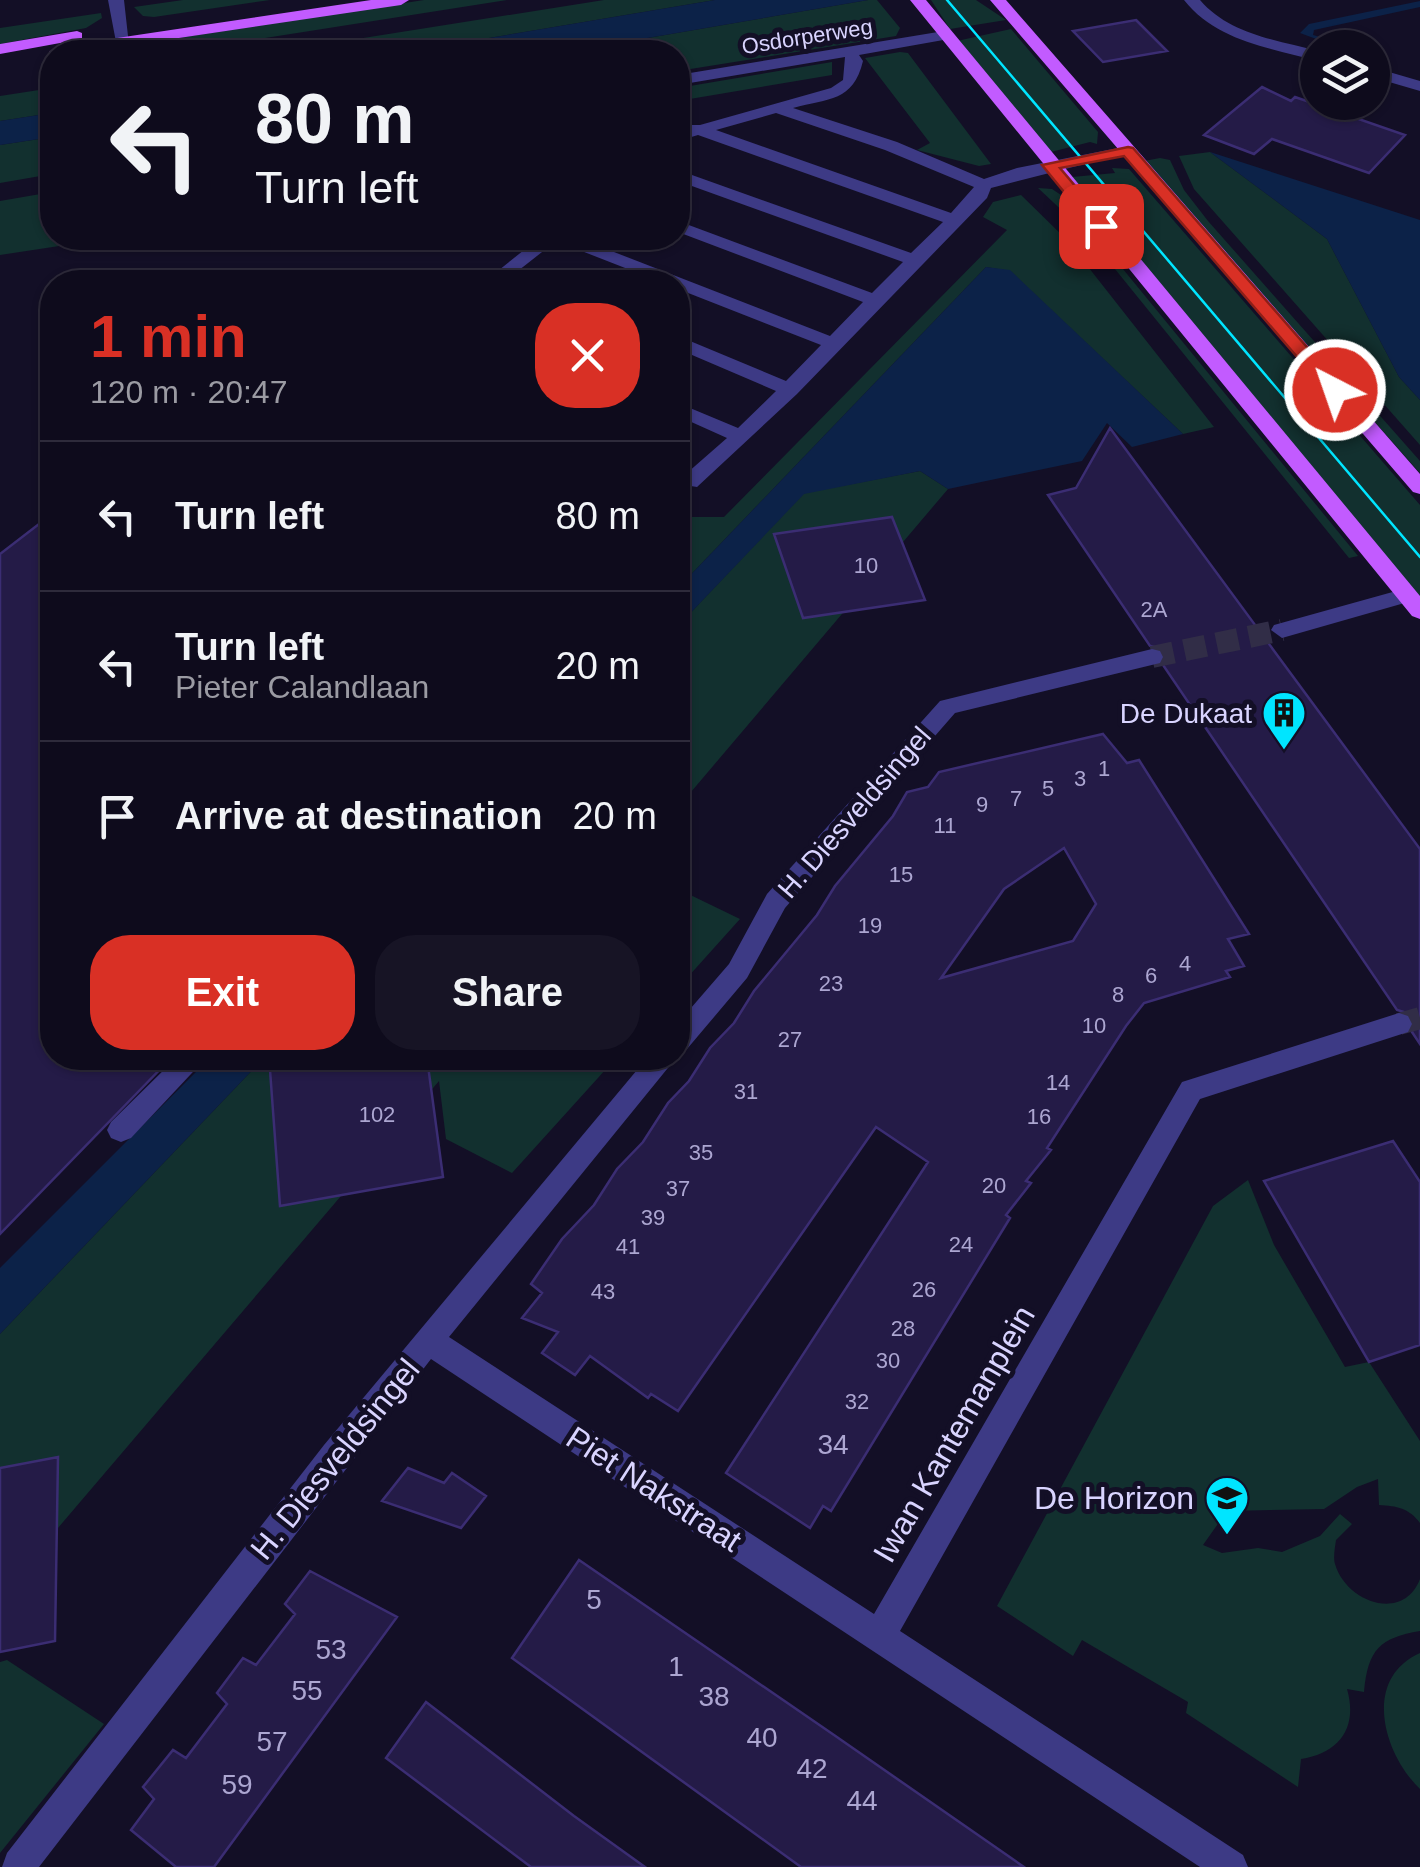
<!DOCTYPE html>
<html lang="en">
<head>
<meta charset="utf-8">
<style>
	body { margin:0; font-family:Helvetica,sans-serif; background:#171425; color:#f1f3f6; height:100vh; display:flex; flex-direction:column; font-size:38px; white-space:nowrap }
	* { box-sizing:border-box; margin:0 }
	p { font-size:32px; color:#9b9ba3 }
	.icon { flex:none; width:55px; height:55px; fill:none; stroke:currentColor; stroke-width:2; stroke-linecap:round; stroke-linejoin:round }
	.map { position:relative; flex:1; overflow:hidden }
	.sheet { position:absolute; left:40px; top:270px; width:650px; height:800px; display:flex; flex-direction:column; background:#0e0b1c; border-radius:40px; box-shadow:0 2px 8px #0004,0 0 0 2px #2e2b3b }
	.sheet>* { flex:none }
	.guide { position:absolute; left:40px; top:40px; width:650px; height:210px; border-radius:40px; box-shadow:0 2px 8px #0004,0 0 0 2px #2e2b3b; background:#0e0b1c; color:#f1f3f6; overflow:hidden }
	.fabs { position:absolute; left:1300px; top:30px; display:grid; gap:20px }
	.fabs a { display:grid; place-items:center; width:90px; height:90px; border-radius:50%; background:#0e0b1c; box-shadow:0 2px 8px #0004,0 0 0 2px #2e2b3b; font-size:50px }
	.pin { position:absolute; display:grid; place-items:center; width:85px; height:85px; color:#fff; margin:-42px; border-radius:20px; box-shadow:0 5px 15px #0006 }
	.me { position:absolute; width:110px; margin:-55px; rotate:319deg; stroke-linejoin:round; filter:drop-shadow(0 0 8px #0008) }
	.turn { display:flex; align-items:center; gap:35px; height:210px; padding:0 50px; font-size:45px }
	.turn .icon { width:130px; height:130px; stroke-width:2.5 }
	.turn b { display:block; font-size:70px; line-height:85px }
	.round { display:grid; place-items:center; flex:none; width:105px; height:105px; border-radius:40px; background:#171425 }
	.headline { display:flex; align-items:center; justify-content:space-between; height:170px; padding:0 50px }
	h1 { font-size:60px; font-weight:600; line-height:75px; color:#d93025 }
	.cta { display:flex; gap:20px; margin-top:auto; padding:20px 50px }
	.cta a { flex:1; height:115px; border-radius:40px; background:#d93025; color:#fff; font-size:40px; font-weight:600; line-height:115px; text-align:center }
	.cta a+a { background:#171425; color:#f1f3f6 }
	ul { padding:0; list-style:none }
	li { display:flex; align-items:center; gap:30px; height:150px; padding:0 50px; border-top:2px solid #2e2b3b }
	li div { flex:1 }
	li b { display:block; font-size:38px }
	li em { font-style:normal }
	.map>svg:first-child { display:block }
</style>
</head>
<body>
<div class="map">
<svg width="1420" height="1867" viewBox="0 0 1420 1867">
	<rect width="100%" height="100%" fill="#130f26"/>
	<path fill="#12302f" d="M183 0H270L154 17 143 16 134 7Z
		M424 0H507L176 52H88Z
		M604 0H715L406 52H275Z
		M868 0H877L900 28 896 36 678 71V52H566Z
		M931 0H976L1006 20 950 29Z
		M101 13 102 18 86 28 0 44V28Z
		M1011 29 1098 132 1097 144 1090 142 1051 152 957 41Z
		M900 52 908 53 991 164 979 166 917 150 930 143 865 58Z
		M832 62V75L678 101V88Z
		M52 88V113L0 121V96Z
		M52 137V174L0 183V145Z
		M1210 152 1327 239 1399 377 1420 400V445L1194 189 1179 156Z
		M1160 158 1170 160 1184 190 1208 221 1420 461V473L1144 161Z
		M1112 168 1129 169 1420 505V599L1072 177 1115 173Z
		M1038 188 1052 189 1064 197 1358 556 1349 558 1085 232Z
		M52 192V238H112L0 255V201Z
		M1021 195 1067 240 1214 427 1183 434 1010 271 986 267 678 588C677 564 688 546 688 517H724L1007 230 983 217 993 202Z
		M920 471 948 489 691 792 678 815V626L804 493Z
		M678 889 740 919 678 988Z
		M264 1058H616L512 1173 446 1139 439 1081 0 1596V1334Z
		M1248 1180 1274 1245 1345 1367 1369 1362 1420 1441V1523C1409 1508 1397 1506 1379 1505L1378 1479 1357 1487 1324 1509 1227 1511 1203 1545 1222 1553 1258 1548 1282 1552 1320 1536 1340 1514 1352 1524 1336 1540C1335 1547 1333 1558 1335 1564 1346 1602 1403 1623 1420 1579V1631C1380 1638 1368 1649 1364 1692L1347 1689C1358 1727 1340 1753 1301 1759L1298 1787 1186 1713 1188 1702 1082 1640 1073 1656 997 1606 1213 1206Z
		M1420 1653V1789C1383 1753 1362 1679 1420 1653Z
		M7 1660 104 1724 0 1853V1662Z"/>
	<path fill="#0c2248" d="M715 0H868L566 52H406Z
		M1420 1V7L1314 30 1313 35 1357 47H1338L1300 33 1309 24Z
		M52 113V137L0 145V121Z
		M1210 152 1420 220V400L1399 377 1327 239Z
		M986 267 1010 270 1183 434 1132 447 1107 423 1082 461 948 489 920 471 804 494 678 626V588Z
		M210 1058H264L0 1334V1268Z"/>
	<path fill="#241b47" stroke="#3b2d73" stroke-width="2.5" fill-rule="evenodd" d="M1136 20 1167 51 1103 62 1073 31Z
		M1262 87 1291 101 1295 97 1405 135 1369 173 1272 139 1254 154 1204 135Z
		M1110 428 1420 849V1044L1412 1032 1415 1022 1411 1014 1397 1010 1163 665 1166 659 1163 649 1150 646 1048 495 1076 488Z
		M52 514V1058H171L0 1234V554Z
		M892 517 925 600 803 618 774 534Z
		M1103 734 1127 763 1139 760 1249 934 1228 939 1244 966 1226 971 1230 977 1144 1003 1126 1026 1047 1148 1051 1150 1026 1181 1031 1183 1006 1215 1010 1218 831 1511 823 1506 810 1528 726 1473 928 1162 876 1127 678 1411 651 1394 648 1398 590 1356 575 1375 542 1353 558 1332 522 1318 542 1293 531 1284 562 1239 594 1205 617 1169 643 1142 668 1103 689 1081 710 1048 734 1023 754 991 817 915 835 886 893 816 907 792 928 787 939 772ZM1064 848 1096 904 1073 941 941 978 1004 889Z
		M341 1058H427L443 1177 280 1206 270 1070Z
		M1393 1141 1420 1182V1345L1369 1362 1264 1181Z
		M58 1457 55 1641 0 1652V1468Z
		M408 1468 444 1483 452 1473 486 1496 461 1528 382 1501Z
		M579 1560 834 1735 1024 1867H801L512 1658Z
		M310 1571 397 1617 214 1867H176L131 1830 154 1799 143 1787 173 1750 186 1758 227 1704 217 1693 243 1658 256 1665 295 1614 285 1604Z
		M426 1702 574 1816 645 1867H531L386 1758Z"/>
	<g fill="none" stroke-linecap="round" stroke-linejoin="round">
		<path stroke="#312d47" stroke-width="22" stroke-dasharray="22 11" stroke-linecap="butt" d="M1152 657 1282 630
			M1399 1024 1420 1018"/>
		<path fill="#3d3a85" fill-rule="evenodd" d="M108 0H124L129 45 116 42Z
			M1184 0H1200C1229 34 1276 40 1318 51V61C1270 48 1216 41 1184 0Z
			M944 31 949 33V39L859 55 863 61C853 102 829 98 793 108L897 142 984 179 1017 168 1128 146 1136 151 991 188 987 198 797 394 697 487 678 484V471L687 473 727 438 678 416V403L738 428 776 391 678 349V336L786 381 821 345 678 289V282H661L556 241 504 282H484L539 238H578L830 336 863 302 678 232V221L872 293 903 262 678 181V170L911 253 943 222 698 135 678 141V131L687 125H700L831 88 843 80 845 57 678 85V75ZM776 113 885 150 974 187 951 213 716 130Z
			M1372 67 1420 81V91L1372 77Z
			M1407 588 1418 595 1415 600 1282 638 1271 630 1274 625Z
			M1152 649 1160 651 1163 657 1160 663 955 713 785 908 747 978 687 1049 678 1052V1023L729 964 767 894 940 701Z
			M1399 1013 1408 1016 1412 1024 1408 1032 1200 1099 900 1631 1243 1855 1248 1867H1200L431 1359 39 1867H2L7 1853 324 1445 647 1058H676L449 1337 874 1614 1182 1082Z
			M176 1058H206L131 1138 121 1142 111 1138 107 1130 111 1122Z"/>
		<path fill="#c25bff" fill-rule="evenodd" d="M371 0H409L401 5 85 52H52V56L49 52 57 47Z
			M910 0H926L1420 596V619L1412 616Z
			M990 0H1006L1420 474V494L1413 492Z
			M77 31 82 33V39L0 54V44Z"/>
		<path stroke="#00e5ff" stroke-width="2.5" d="M947 0 1420 557"/>
	</g>
	<path fill="#d93025" stroke="#8d1f18" stroke-width="2.5" d="M1128 147 1133 148 1341 386V394H1329L1124 156 1060 168 1109 226 1101 231 1095 230 1042 165Z"/>
	<defs>
		<symbol id="building-pin" viewBox="-11 -11 22 30"><path d="M0 17L-7.5 6A9.5 9.5 0 1 1 7.5 6Z" fill="#00e5ff" stroke="#130f26"/><path d="M-4-6H4V6H1V3H-1V6H-4ZM-2.5-4.3h1.7v1.8h-1.7ZM.8-4.3h1.7v1.8H.8ZM-2.5-1h1.7V.8h-1.7ZM.8-1h1.7V.8H.8Z" fill="#111"/></symbol>
		<symbol id="school-pin" viewBox="-11 -11 22 30"><path d="M0 17L-7.5 6A9.5 9.5 0 1 1 7.5 6Z" fill="#00e5ff" stroke="#130f26"/><path d="M0-5L7-2L0 1L-7-2ZM-4 1L0 2.5L4 1V4Q0 6-4 4Z" fill="#111"/></symbol>
	</defs>
	<g fill-rule="evenodd">
		<use href="#building-pin" x="1259" y="688" width="50" height="68"/>
		<use href="#school-pin" x="1202" y="1473" width="50" height="68"/>
	</g>
	<g text-anchor="middle" stroke-width="10" stroke-linejoin="round" paint-order="stroke">
		<g font-size="22" fill="#d9d4ff" stroke="#130f26">
			<text transform="translate(807 36) rotate(-9)" y="8">Osdorperweg</text>
		</g>
		<g font-size="22" fill="#aca6d1">
			<text x="866" y="573">10</text>
			<text x="1154" y="617">2A</text>
			<text x="1104" y="776">1</text>
			<text x="1080" y="786">3</text>
			<text x="1048" y="796">5</text>
			<text x="1016" y="806">7</text>
			<text x="982" y="812">9</text>
			<text x="945" y="833">11</text>
			<text x="901" y="882">15</text>
			<text x="870" y="933">19</text>
			<text x="1185" y="971">4</text>
			<text x="1151" y="983">6</text>
			<text x="831" y="991">23</text>
			<text x="1118" y="1002">8</text>
			<text x="1094" y="1033">10</text>
			<text x="790" y="1047">27</text>
			<text x="1058" y="1090">14</text>
			<text x="746" y="1099">31</text>
			<text x="377" y="1122">102</text>
			<text x="1039" y="1124">16</text>
			<text x="701" y="1160">35</text>
			<text x="994" y="1193">20</text>
			<text x="678" y="1196">37</text>
			<text x="653" y="1225">39</text>
			<text x="961" y="1252">24</text>
			<text x="628" y="1254">41</text>
			<text x="924" y="1297">26</text>
			<text x="603" y="1299">43</text>
			<text x="903" y="1336">28</text>
			<text x="888" y="1368">30</text>
			<text x="857" y="1409">32</text>
		</g>
		<g font-size="28" fill="#d9d4ff" stroke="#130f26" text-anchor="end">
			<text x="1252" y="723">De Dukaat</text>
		</g>
		<g font-size="28" fill="#d9d4ff" stroke="#130f26">
			<text transform="translate(854 812) rotate(-49)" y="10">H. Diesveldsingel</text>
		</g>
		<g font-size="28" fill="#aca6d1">
			<text x="833" y="1454">34</text>
			<text x="594" y="1609">5</text>
			<text x="331" y="1659">53</text>
			<text x="676" y="1676">1</text>
			<text x="307" y="1700">55</text>
			<text x="714" y="1706">38</text>
			<text x="762" y="1747">40</text>
			<text x="272" y="1751">57</text>
			<text x="812" y="1778">42</text>
			<text x="237" y="1794">59</text>
			<text x="862" y="1810">44</text>
		</g>
		<g font-size="32" fill="#d9d4ff" stroke="#130f26">
			<text transform="translate(954 1434) rotate(-60)" y="11">Iwan Kantemanplein</text>
			<text transform="translate(335 1459) rotate(-51)" y="11">H. Diesveldsingel</text>
			<text transform="translate(654 1489) rotate(33)" y="11">Piet Nakstraat</text>
		</g>
		<g font-size="32" fill="#d9d4ff" stroke="#130f26" text-anchor="end">
			<text x="1194" y="1509">De Horizon</text>
		</g>
	</g>
</svg>
<div class="fabs">
<a><svg class="icon" aria-label="layers" viewBox="0 0 24 24"><path d="M12 4l9 5-9 5-9-5zM3 14l9 5 9-5"/></svg></a>
</div>
<div class="pin" style="left:1101px;top:226px;background:#d93025"><svg class="icon" aria-label="arrive" viewBox="0 0 24 24"><path d="M6 21V4h12l-3 4 3 4H6"/></svg></div>
<svg class="me" style="left:1335px;top:390px" viewBox="-20 -20 40 40"><circle r="17" fill="#d93025" stroke="#fff" stroke-width="3"/><path d="M0-11L8 9 0 5-8 9z" fill="#fff"/></svg>
<div class="guide">
<div class="turn"><svg class="icon" aria-label="left" viewBox="0 0 24 24"><path d="M17 20v-9H6M10 6l-5 5 5 5"/></svg><div><b>80 m</b>Turn left</div></div>
</div>
<section class="sheet">
<div class="headline"><div><h1>1 min</h1><p>120 m · 20:47</p></div><a class="round" style="background:#d93025;color:#fff"><svg class="icon" aria-label="close" viewBox="0 0 24 24"><path d="M6 6l12 12M18 6L6 18"/></svg></a></div>
<ul>
<li><svg class="icon" aria-label="left" viewBox="0 0 24 24"><path d="M17 20v-9H6M10 6l-5 5 5 5"/></svg><div><b>Turn left</b></div><em>80 m</em></li>
<li><svg class="icon" aria-label="left" viewBox="0 0 24 24"><path d="M17 20v-9H6M10 6l-5 5 5 5"/></svg><div><b>Turn left</b><p>Pieter Calandlaan</p></div><em>20 m</em></li>
<li><svg class="icon" aria-label="arrive" viewBox="0 0 24 24"><path d="M6 21V4h12l-3 4 3 4H6"/></svg><div><b>Arrive at destination</b></div><em>20 m</em></li>
</ul>
<div class="cta"><a>Exit</a><a>Share</a></div>
</section>
</div>
</body>
</html>
